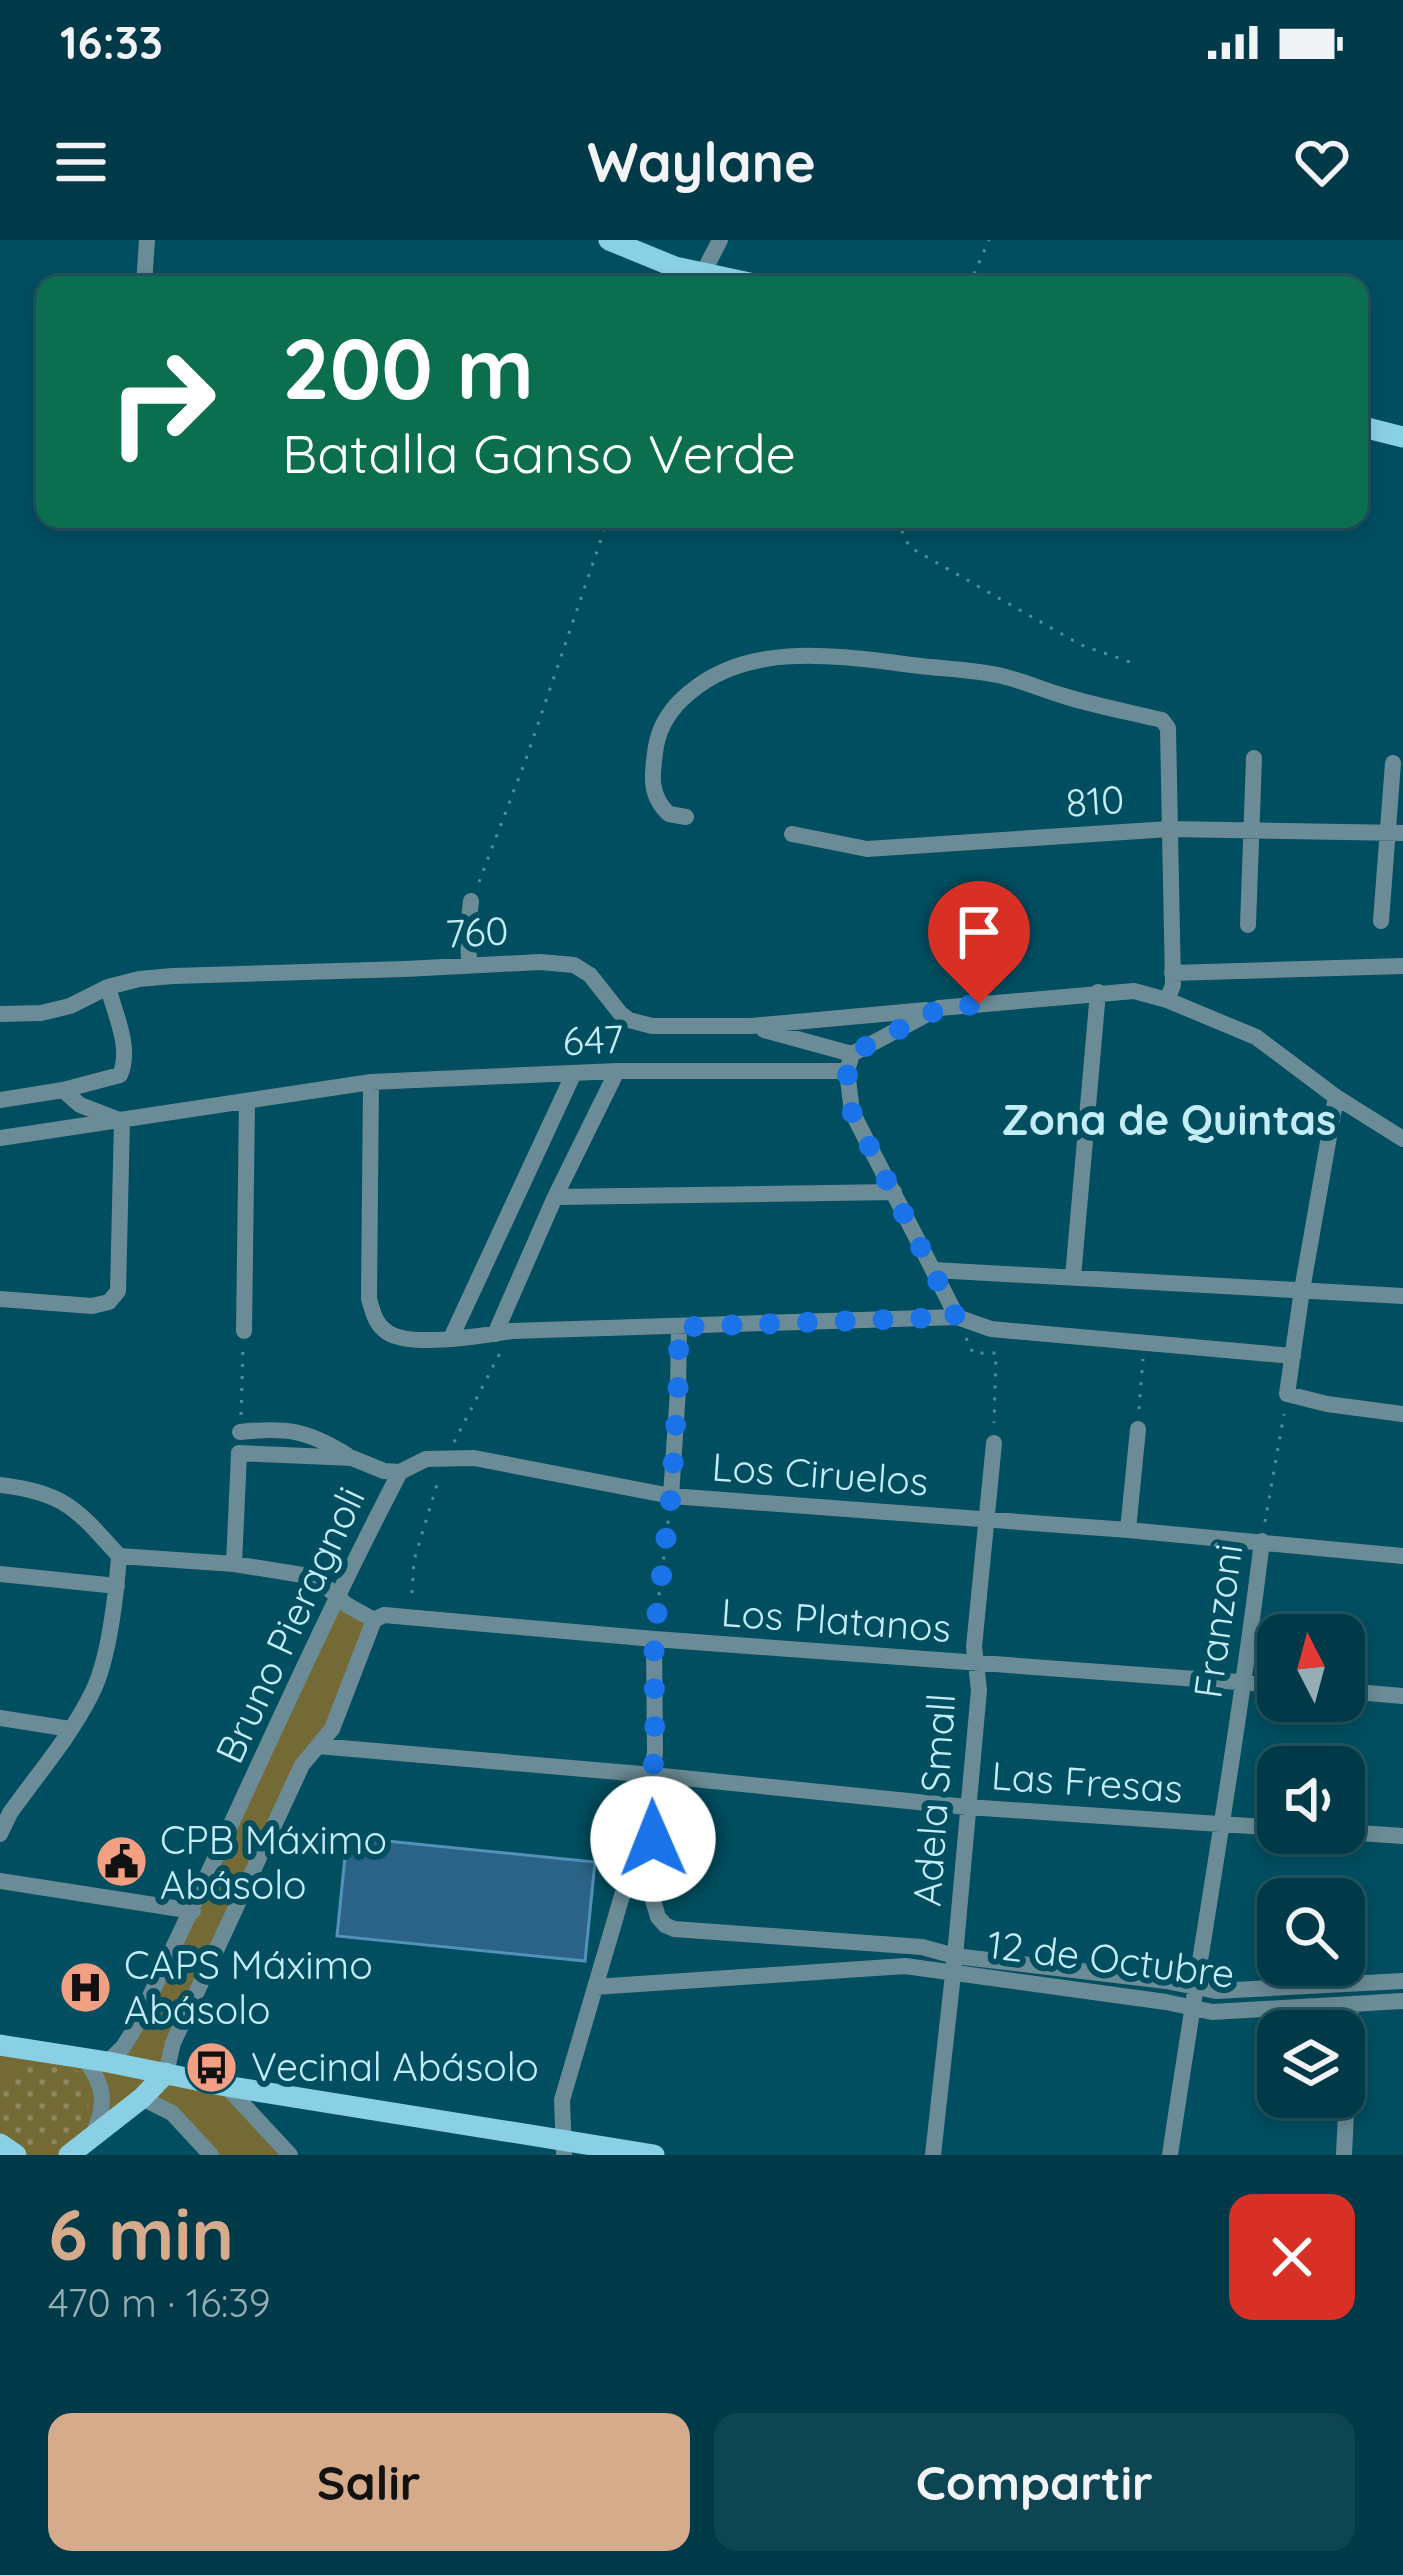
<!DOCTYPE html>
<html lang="es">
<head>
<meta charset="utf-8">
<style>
	body { margin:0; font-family:Quicksand,sans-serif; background:#0e4552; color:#f1f3f6; height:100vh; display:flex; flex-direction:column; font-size:45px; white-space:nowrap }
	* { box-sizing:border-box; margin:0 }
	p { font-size:39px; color:#95adb4 }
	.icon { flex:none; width:66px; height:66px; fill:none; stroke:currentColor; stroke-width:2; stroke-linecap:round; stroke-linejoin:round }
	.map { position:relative; height:1915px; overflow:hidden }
	.panel { display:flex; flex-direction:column; background:#003a48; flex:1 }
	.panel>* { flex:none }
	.banner { position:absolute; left:36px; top:36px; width:1332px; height:252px; border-radius:24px; box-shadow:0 6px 18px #0003,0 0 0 3px #225460; background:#0b6e4f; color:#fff; overflow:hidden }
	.needle { width:78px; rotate:354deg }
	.controls { position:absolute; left:1257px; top:1374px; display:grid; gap:24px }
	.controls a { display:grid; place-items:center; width:108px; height:108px; border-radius:24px; background:#003a48; box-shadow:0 6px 18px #0003,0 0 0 3px #225460; font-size:60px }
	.pin { position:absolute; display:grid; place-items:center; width:102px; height:102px; color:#fff; margin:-123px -51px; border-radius:50% 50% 50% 0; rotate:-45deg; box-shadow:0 0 12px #0007 }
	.pin .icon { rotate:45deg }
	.me { position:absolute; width:132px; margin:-66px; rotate:359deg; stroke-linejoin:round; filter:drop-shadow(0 0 9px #0008) }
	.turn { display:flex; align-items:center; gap:42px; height:252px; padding:0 48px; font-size:54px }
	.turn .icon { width:156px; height:156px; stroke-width:2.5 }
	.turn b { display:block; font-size:84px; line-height:102px }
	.round { display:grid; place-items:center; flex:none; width:126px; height:126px; border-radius:24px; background:#0e4552 }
	.summary { display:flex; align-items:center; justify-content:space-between; height:204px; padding:0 48px }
	h1 { font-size:72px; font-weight:700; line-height:90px; color:#d6ab8b }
	.button { display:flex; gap:24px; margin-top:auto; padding:24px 48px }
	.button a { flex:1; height:138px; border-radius:24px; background:#d6ab8b; color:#111; font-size:48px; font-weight:700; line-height:138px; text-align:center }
	.button a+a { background:#0e4552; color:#f1f3f6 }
	.status { display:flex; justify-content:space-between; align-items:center; height:84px; padding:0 60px; background:#003a48; direction:ltr }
	.status svg { height:33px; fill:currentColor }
	header { display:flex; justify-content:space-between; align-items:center; height:156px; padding:0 48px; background:#003a48; font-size:54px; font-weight:700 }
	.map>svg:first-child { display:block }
</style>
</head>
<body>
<div class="status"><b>16:33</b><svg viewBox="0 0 49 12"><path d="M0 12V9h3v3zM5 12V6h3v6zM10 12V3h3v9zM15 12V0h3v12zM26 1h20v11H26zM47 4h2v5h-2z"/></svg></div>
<header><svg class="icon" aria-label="menu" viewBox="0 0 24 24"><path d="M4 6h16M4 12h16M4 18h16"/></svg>Waylane<svg class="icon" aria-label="heart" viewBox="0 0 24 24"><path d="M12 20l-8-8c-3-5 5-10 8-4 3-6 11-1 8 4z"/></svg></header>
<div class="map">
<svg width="1403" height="1915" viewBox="0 0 1403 1915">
	<defs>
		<pattern id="park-dots" width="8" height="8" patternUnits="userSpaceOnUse" patternTransform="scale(3)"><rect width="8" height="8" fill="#746a35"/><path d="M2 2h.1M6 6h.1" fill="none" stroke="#8c875d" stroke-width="1.8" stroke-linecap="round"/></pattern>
	</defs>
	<rect width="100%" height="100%" fill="#004e60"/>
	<path fill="#746a35" d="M336 1355 374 1380 332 1489 302 1525 167 1832 226 1846 290 1915H211L142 1859 69 1915H0V1805L107 1822 123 1807Z"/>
	<path fill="url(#park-dots)" d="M31 1819C40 1820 51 1819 59 1822 117 1839 85 1915 22 1909 14 1906 4 1899 1 1891 0 1878 0 1856 0 1843L16 1825Z"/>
	<path fill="#2a6387" stroke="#5391ba" stroke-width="3" d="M347 1597 595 1622 585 1721 337 1696Z"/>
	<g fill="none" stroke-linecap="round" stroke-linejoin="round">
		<path stroke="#508e9e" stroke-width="3" stroke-dasharray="3 9" stroke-linecap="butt" d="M969 45 989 0
			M899 279 904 298 911 308 1081 405 1130 422
			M479 642 526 519 608 279
			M966 1098 973 1113H996L994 1183
			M1139 1169 1143 1119
			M241 1175 243 1107
			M454 1202 502 1109
			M1265 1282 1284 1174
			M412 1353 414 1320 439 1238
			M656 1379 669 1275"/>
		<path stroke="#6b8c96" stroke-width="16" d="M703 33 720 0
			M144 45 147 0
			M686 577 669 574C648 555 652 533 656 506 660 484 672 467 689 453 751 399 845 417 920 426 947 429 976 430 1002 436 1023 441 1043 450 1064 456 1096 466 1129 472 1162 480L1168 488 1173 745 1167 760
			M792 594 867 609 1169 589 1403 593
			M1381 681 1393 523
			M1248 685 1254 518
			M469 725 468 688 471 661
			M1172 733 1403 726
			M0 774 41 773 70 766 108 747 139 739 173 736 405 729 540 722 574 725 590 735 620 773 629 780 652 786H751L926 770
			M764 790 852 814
			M847 831 852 872 957 1077
			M371 842 369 1059C373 1072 375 1084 387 1092 409 1108 483 1096 511 1091L957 1077 991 1089 1293 1116
			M1336 857 1302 1050 1287 1154 1327 1164 1403 1174
			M0 860 63 850 120 835C132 808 115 775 108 747
			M0 898 371 842 617 831H847L852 814 939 768 1134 751 1167 760 1256 797 1336 857 1403 899
			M555 957 894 952
			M934 1030 1403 1056
			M1073 1037 1098 752
			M0 1059 92 1066 109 1062 118 1051 122 881 80 865 63 850
			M244 1091 247 861
			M495 1094 555 957 617 831
			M451 1098 573 835
			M240 1192C286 1187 307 1190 347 1215
			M0 1245C64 1252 78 1270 119 1316L234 1324 315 1337 347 1365 374 1380 384 1375 654 1399 1278 1445
			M671 1256 678 1150 679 1087
			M1128 1290 1138 1189
			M234 1324 239 1213 352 1218 384 1231 400 1232 426 1219 474 1218 671 1256 1128 1290 1403 1316
			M0 1334 117 1346
			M1344 1451 1403 1456
			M0 1478 70 1489
			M318 1506 653 1535 967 1567 1278 1588
			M648 1565 653 1599 652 1657 658 1677 665 1685 674 1689 922 1707 955 1716 1166 1741 1216 1751 1403 1741
			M1344 1592 1403 1596
			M0 1594 10 1573C37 1535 70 1497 91 1455 109 1421 116 1355 119 1316
			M0 1641 193 1671
			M595 1747 905 1726 1166 1762 1212 1772 1403 1761
			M84 1818C105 1846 107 1863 93 1895
			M108 1822 123 1807 132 1793C224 1607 304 1416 400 1232
			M166 1833 173 1803 302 1525 332 1489 374 1380
			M226 1846 290 1915
			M142 1858 172 1873 211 1915
			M564 1915 562 1860 646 1574 655 1512 654 1399
			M933 1915 955 1716 979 1450 974 1407 994 1203
			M1170 1915C1200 1710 1237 1507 1262 1301
			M1344 1915 1351 1765"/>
		<path stroke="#8ad0e5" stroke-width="21" d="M609 0 675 27 759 45
			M1359 186 1403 197
			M0 1805 108 1822 226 1846 654 1915
			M0 1904 16 1915
			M69 1915 142 1858 166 1833"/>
	</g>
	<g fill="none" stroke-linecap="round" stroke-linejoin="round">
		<path stroke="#1a73e8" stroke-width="21" stroke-dasharray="0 37.8" d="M653 1599 648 1565 655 1512 654 1399 671 1256 678 1150 679 1087 956 1077 852 872 847 831 851 814 939 769 979 764"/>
	</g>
	<defs>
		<symbol id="civic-disc" viewBox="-11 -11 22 22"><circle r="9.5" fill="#f39f83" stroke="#004e60"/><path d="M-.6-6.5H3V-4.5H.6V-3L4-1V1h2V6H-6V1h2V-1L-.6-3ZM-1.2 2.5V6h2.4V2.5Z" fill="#111"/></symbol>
		<symbol id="hospital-disc" viewBox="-11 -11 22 22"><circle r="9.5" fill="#f39f83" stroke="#004e60"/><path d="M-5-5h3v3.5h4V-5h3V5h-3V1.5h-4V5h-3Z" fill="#111"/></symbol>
		<symbol id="bus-disc" viewBox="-11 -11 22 22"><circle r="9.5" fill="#f39f83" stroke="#004e60"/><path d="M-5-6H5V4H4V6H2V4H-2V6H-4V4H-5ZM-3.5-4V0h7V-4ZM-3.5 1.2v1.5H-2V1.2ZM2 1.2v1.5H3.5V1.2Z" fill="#111"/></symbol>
	</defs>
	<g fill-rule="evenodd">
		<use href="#civic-disc" x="92" y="1592" width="59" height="59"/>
		<use href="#hospital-disc" x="56" y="1718" width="59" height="59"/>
		<use href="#bus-disc" x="182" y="1798" width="59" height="59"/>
	</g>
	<g text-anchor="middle" stroke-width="12" stroke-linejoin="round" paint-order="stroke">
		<g font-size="39" fill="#c5ecf9" stroke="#004e60">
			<text transform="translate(1095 561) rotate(-4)" y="14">810</text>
			<text transform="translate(477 692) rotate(-3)" y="14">760</text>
			<text transform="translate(593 800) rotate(-3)" y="14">647</text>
			<text transform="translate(820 1234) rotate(4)" y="14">Los Ciruelos</text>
			<text transform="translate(836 1380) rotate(4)" y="14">Los Platanos</text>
			<text transform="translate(1218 1381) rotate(-82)" y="14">Franzoni</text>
			<text transform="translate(290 1385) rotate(-65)" y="14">Bruno Pieragnoli</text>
			<text transform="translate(1087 1542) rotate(4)" y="14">Las Fresas</text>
			<text transform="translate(934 1560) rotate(-86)" y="14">Adela Small</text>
			<text transform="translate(1111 1719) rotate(7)" y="14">12 de Octubre</text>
		</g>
		<g font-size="39" fill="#c5ecf9" stroke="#004e60" text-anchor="start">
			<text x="160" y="1614">CPB Máximo<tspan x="160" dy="45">Abásolo</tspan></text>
			<text x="124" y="1739">CAPS Máximo<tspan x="124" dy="45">Abásolo</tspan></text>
			<text x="251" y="1841">Vecinal Abásolo</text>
		</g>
		<g font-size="42" font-weight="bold" fill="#c5ecf9" stroke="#004e60">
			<text x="1169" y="895">Zona de Quintas</text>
		</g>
	</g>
</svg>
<div class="controls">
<a><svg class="needle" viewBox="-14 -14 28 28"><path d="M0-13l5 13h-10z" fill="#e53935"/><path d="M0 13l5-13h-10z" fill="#95adb4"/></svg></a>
<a><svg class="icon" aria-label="sound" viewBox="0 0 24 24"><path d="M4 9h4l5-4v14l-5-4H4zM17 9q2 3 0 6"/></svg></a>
<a><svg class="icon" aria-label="search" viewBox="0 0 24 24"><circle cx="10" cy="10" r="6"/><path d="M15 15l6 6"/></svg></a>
<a><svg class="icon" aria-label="layers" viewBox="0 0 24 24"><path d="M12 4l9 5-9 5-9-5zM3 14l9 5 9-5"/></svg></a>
</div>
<div class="pin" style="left:979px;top:764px;background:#d93025"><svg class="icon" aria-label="arrive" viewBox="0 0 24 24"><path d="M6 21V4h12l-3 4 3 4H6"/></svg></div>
<svg class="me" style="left:653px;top:1599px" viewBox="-20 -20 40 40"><circle r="19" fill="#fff"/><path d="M0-13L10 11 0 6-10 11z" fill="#1a73e8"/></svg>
<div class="banner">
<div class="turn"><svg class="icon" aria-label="right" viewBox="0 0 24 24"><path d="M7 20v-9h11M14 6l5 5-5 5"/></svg><div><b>200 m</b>Batalla Ganso Verde</div></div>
</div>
</div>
<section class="panel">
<div class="summary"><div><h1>6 min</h1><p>470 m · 16:39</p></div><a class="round" style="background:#d93025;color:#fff"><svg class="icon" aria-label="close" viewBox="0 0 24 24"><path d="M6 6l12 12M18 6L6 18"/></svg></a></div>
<div class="button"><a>Salir</a><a>Compartir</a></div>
</section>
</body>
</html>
